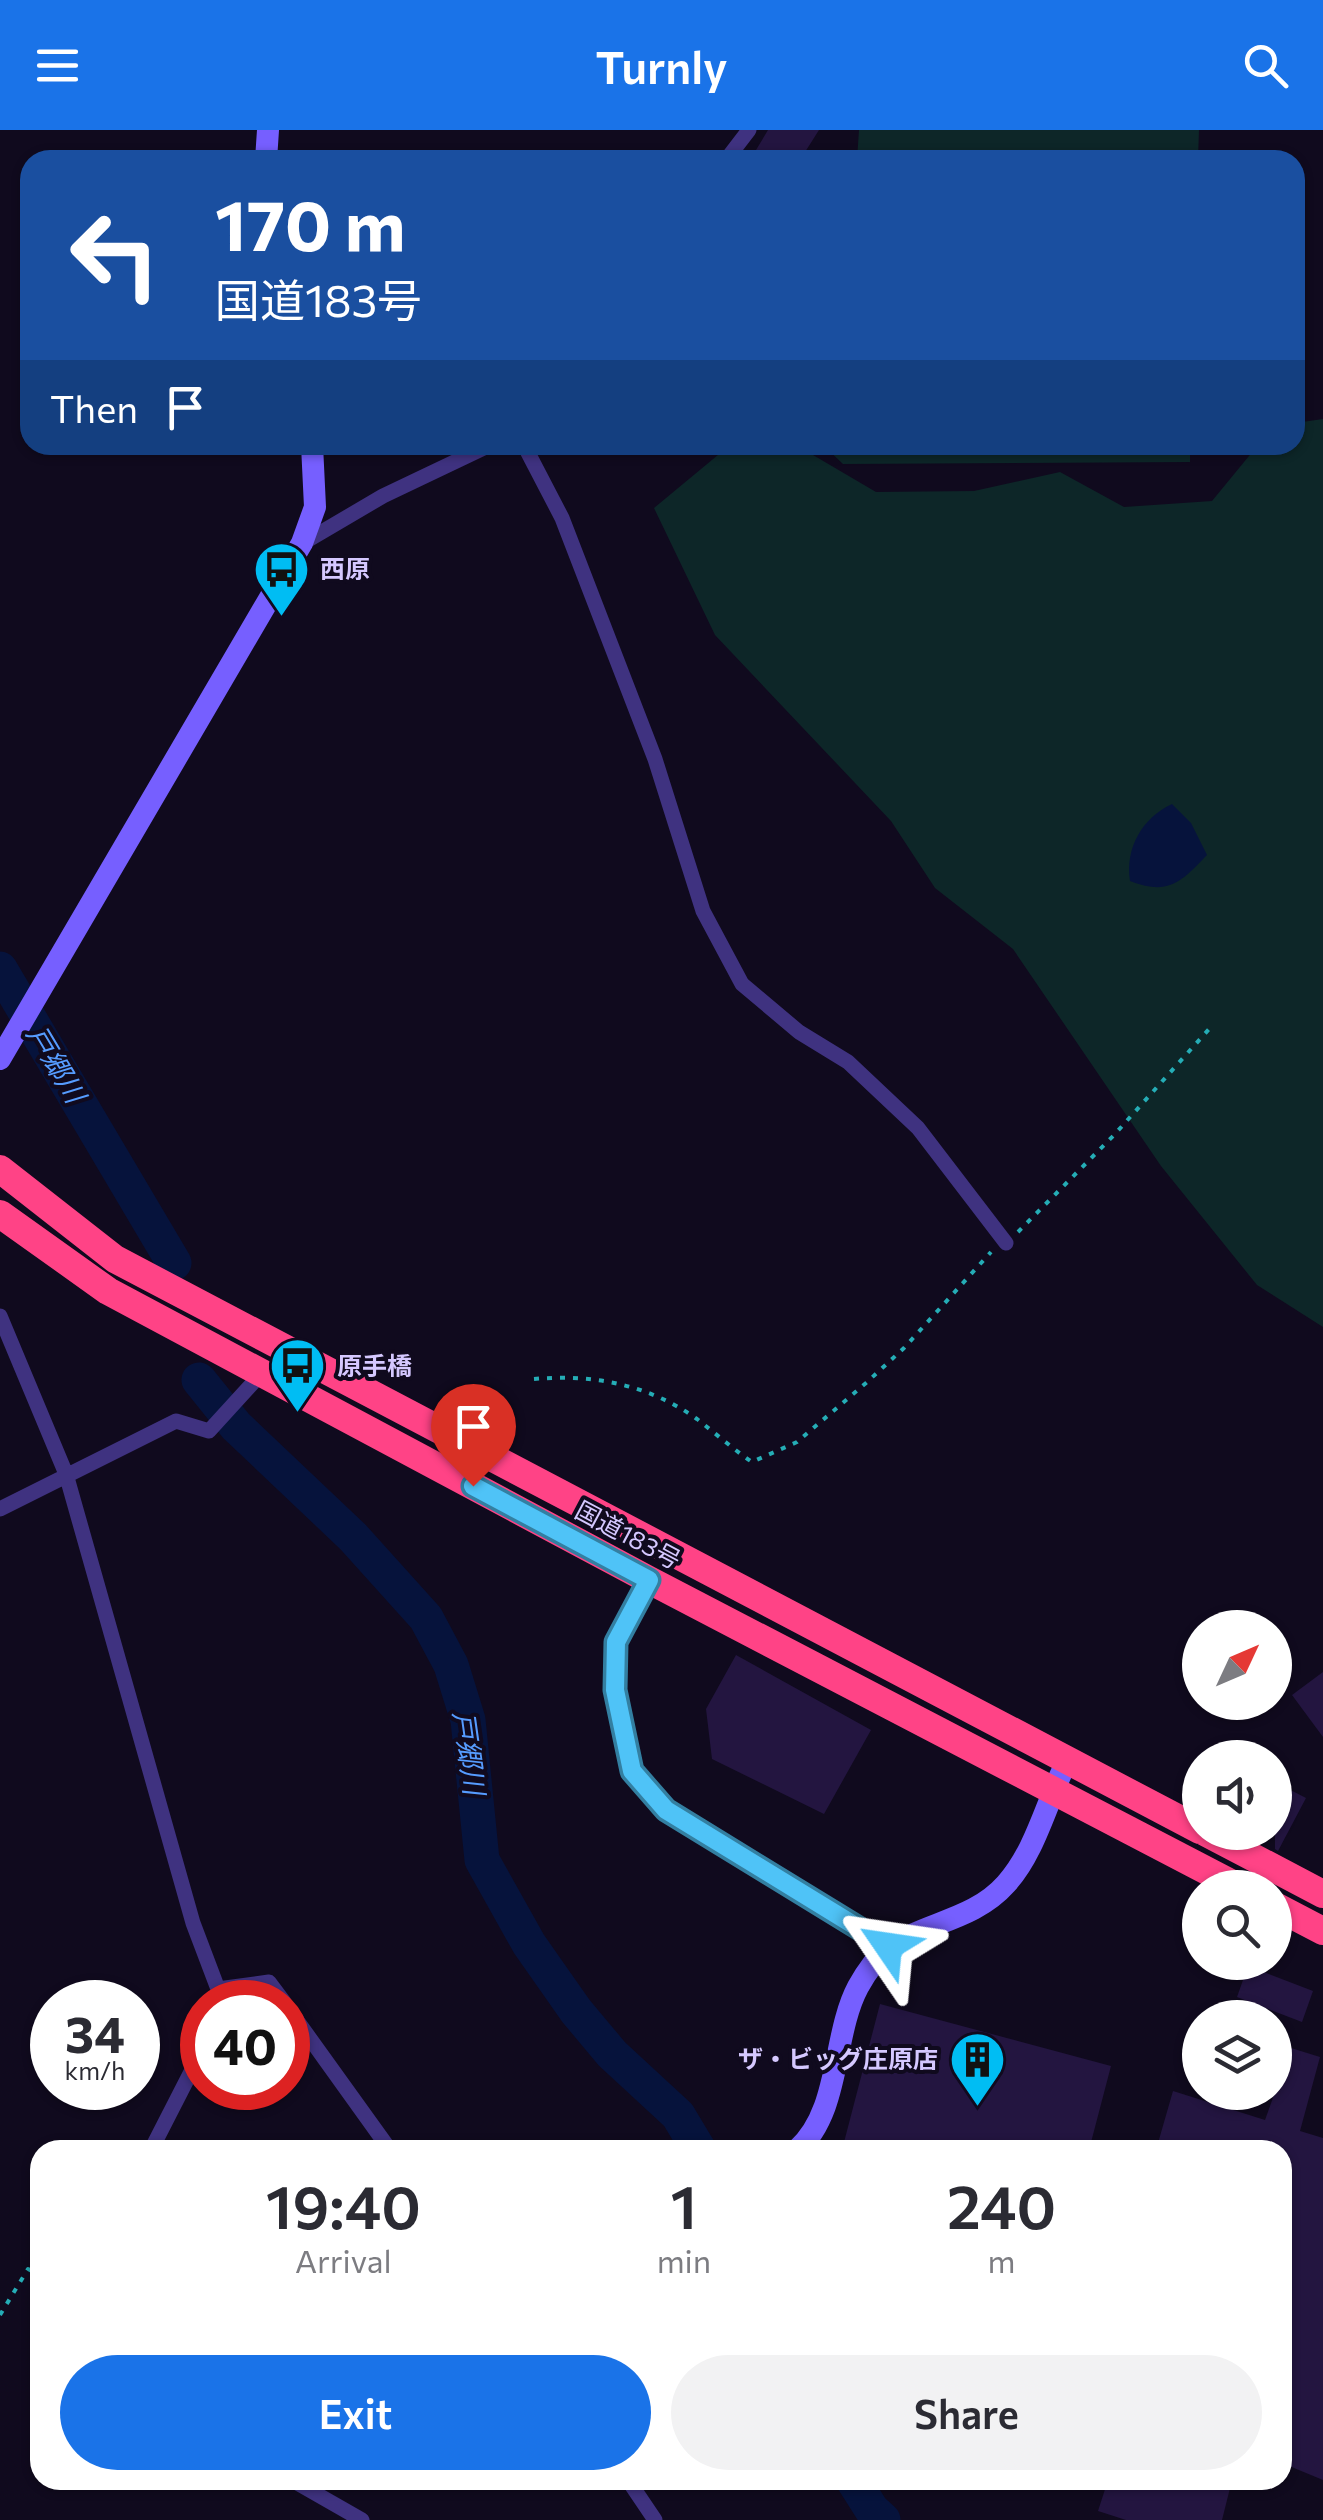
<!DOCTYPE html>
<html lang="en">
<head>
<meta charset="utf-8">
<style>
	body { margin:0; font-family:Commissioner,"Noto Sans JP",sans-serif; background:#f2f2f3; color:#2b2b33; height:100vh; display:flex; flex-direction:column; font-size:38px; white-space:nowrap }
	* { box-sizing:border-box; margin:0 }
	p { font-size:32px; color:#7c7c81 }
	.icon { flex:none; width:55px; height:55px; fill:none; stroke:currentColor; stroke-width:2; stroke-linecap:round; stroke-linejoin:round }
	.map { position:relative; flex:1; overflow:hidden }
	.side { position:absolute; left:30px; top:2010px; width:1262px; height:350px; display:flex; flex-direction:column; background:#fff; border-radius:30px; box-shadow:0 2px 8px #0004 }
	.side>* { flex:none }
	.banner { position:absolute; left:20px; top:20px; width:1285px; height:305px; border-radius:30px; box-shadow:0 2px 8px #0004; background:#1a4fa0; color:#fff; overflow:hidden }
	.needle { width:65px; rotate:46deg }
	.fabs { position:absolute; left:1182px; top:1480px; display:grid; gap:20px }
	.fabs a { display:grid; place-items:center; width:110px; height:110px; border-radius:50%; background:#fff; box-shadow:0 2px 8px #0004; font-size:50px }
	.speed { position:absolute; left:30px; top:1850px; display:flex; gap:20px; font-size:50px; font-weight:700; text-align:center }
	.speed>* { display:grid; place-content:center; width:130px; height:130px; border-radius:50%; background:#fff; box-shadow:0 2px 8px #0004; line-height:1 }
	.speed small { font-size:25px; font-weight:400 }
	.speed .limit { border:15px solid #d22; background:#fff; color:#111 }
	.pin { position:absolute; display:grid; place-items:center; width:85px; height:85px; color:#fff; margin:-102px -42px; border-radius:50% 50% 50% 0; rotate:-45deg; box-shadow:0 0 10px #0007 }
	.pin .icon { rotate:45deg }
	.me { position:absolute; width:110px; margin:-55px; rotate:302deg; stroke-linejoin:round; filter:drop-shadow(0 0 8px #0008) }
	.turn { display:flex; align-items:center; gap:35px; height:210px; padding:0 30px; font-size:45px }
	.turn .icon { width:130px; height:130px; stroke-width:2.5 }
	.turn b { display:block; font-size:70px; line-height:85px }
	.then { display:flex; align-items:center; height:95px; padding:0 30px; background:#0003; gap:20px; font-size:38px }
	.eta { display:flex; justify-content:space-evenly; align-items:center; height:170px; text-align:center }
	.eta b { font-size:60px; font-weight:600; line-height:70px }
	.cta { display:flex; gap:20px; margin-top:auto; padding:20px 30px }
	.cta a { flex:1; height:115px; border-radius:60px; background:#1a73e8; color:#fff; font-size:40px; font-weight:600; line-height:115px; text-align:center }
	.cta a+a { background:#f2f2f3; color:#2b2b33 }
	header { display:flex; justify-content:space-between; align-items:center; height:130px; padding:0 30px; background:#1a73e8; color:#fff; font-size:45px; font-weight:600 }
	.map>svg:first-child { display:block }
</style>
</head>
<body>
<header><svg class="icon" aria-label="menu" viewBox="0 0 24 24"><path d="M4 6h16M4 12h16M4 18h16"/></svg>Turnly<svg class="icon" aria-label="search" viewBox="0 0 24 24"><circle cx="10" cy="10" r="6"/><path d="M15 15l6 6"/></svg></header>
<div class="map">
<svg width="1323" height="2390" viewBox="0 0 1323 2390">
	<rect width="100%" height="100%" fill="#100a1e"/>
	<path fill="#0d2628" d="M859 0H1199L1198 30H857Z
		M1323 289V1197L1257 1155 1161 1036 1013 819 935 758 891 691 715 505 654 378 730 315H796L876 362 974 361 1060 342 1124 377 1212 371 1258 315H1295V293Z
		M823 315H1190V332L843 334Z"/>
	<path fill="#06133c" d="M1172 674 1191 693 1207 725C1181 752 1169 766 1130 751 1125 718 1142 688 1172 674Z"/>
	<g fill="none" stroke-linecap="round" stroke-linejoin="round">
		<path stroke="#06133c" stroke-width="35" d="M0 839 174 1133
			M199 1250 236 1296 353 1407 426 1488 451 1535 468 1590 482 1730 529 1814 576 1881 612 1924 678 1985 699 2020
			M853 2350 872 2380 883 2390"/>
	</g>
	<path fill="#231540" d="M768 0H819L800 30H750Z
		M736 1525 871 1600 824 1684 712 1629 706 1579Z
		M1323 1542V1607L1292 1565Z
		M1275 1652 1306 1668 1278 1721 1275 1719Z
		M1248 1836 1313 1861 1302 1892 1237 1867Z
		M880 1874 1111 1936 1089 2020H842Z
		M1275 1913 1320 1927 1300 2001 1323 2008V2350L1282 2333V2020H1156L1173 1961 1265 1990 1275 1962Z
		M1108 2350H1232L1222 2390H1126L1098 2381Z"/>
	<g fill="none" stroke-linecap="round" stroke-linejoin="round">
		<path stroke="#25adb6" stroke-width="4" stroke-dasharray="5 8" stroke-linecap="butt" d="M1018 1102 1115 1004 1210 898
			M534 1249C592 1244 648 1254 697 1289 715 1303 733 1319 752 1332L797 1312 866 1253 904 1218 991 1122
			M0 2185 28 2139 40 2145"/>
		<path stroke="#3f3280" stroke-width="15" d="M726 30 749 0
			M524 315 562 388 655 629 703 781 742 854 799 902 848 932 918 998 1006 1113
			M303 413 383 366 490 315
			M0 1186 66 1344 193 1793 218 1859
			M0 1379 176 1291 209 1301 261 1244
			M218 1859 269 1852 284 1872
			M288 1878 390 2020
			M151 2020 194 1936 202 1889
			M292 2350 362 2390
			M628 2350 655 2390"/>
		<path stroke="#765fff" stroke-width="22" d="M266 30 268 0
			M0 929 302 413 315 377 312 315
			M649 1450 616 1512 615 1560 632 1641 666 1680 888 1816
			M797 2020C841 1981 832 1906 858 1857 865 1844 880 1822 892 1815 929 1792 975 1789 1006 1754 1036 1721 1047 1670 1067 1631"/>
		<path stroke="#ff4386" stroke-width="28" d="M0 1039 115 1129 1200 1700
			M0 1084 108 1161 649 1450 1240 1758
			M1205 1702 1323 1764
			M1275 1776 1323 1801"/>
	</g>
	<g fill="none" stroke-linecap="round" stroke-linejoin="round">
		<defs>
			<path id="route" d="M473 1356 649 1450 616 1512 615 1560 632 1641 666 1680 888 1816"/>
		</defs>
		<use href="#route" stroke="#337fa1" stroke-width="25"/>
		<use href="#route" stroke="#4fc3f7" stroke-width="18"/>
	</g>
	<defs>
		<symbol id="bus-pin" viewBox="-11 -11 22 30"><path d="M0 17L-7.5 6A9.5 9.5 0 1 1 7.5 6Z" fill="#00bdf3" stroke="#100a1e"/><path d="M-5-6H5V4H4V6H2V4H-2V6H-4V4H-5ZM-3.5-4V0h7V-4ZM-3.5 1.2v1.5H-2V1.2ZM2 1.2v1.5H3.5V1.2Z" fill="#111"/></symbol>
		<symbol id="building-pin" viewBox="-11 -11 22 30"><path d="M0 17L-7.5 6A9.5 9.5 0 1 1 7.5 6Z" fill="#00bdf3" stroke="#100a1e"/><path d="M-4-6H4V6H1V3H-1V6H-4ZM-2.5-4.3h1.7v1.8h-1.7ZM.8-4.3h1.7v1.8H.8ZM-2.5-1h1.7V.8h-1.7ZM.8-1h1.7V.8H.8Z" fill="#111"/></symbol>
	</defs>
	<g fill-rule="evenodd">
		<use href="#bus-pin" x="250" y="408" width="63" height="86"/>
		<use href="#bus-pin" x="266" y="1204" width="63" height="86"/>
		<use href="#building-pin" x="946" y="1898" width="63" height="86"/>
	</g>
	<g text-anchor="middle" stroke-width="8" stroke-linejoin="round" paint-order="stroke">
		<g font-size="25" font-weight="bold" fill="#d5c8ff" stroke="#100a1e" text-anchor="start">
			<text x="320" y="448">西原</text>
			<text x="337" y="1245">原手橋</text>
			<text x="938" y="1938" text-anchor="end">ザ・ビッグ庄原店</text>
		</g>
		<g font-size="25" fill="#d5c8ff" stroke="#100a1e">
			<text transform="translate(628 1405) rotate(28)" y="9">国道183号</text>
		</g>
		<g font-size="28" font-style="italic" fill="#569cff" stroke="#100a1e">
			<text transform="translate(56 934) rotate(59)" y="10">戸郷川</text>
			<text transform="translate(469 1623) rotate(82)" y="10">戸郷川</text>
		</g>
	</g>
</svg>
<div class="fabs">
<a><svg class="needle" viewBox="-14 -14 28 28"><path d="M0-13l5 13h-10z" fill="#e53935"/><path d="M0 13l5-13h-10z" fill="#7c7c81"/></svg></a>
<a><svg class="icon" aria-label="sound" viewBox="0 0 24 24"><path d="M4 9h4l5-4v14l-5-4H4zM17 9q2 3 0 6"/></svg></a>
<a><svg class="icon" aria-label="search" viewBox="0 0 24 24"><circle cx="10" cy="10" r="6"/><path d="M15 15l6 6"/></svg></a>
<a><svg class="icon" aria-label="layers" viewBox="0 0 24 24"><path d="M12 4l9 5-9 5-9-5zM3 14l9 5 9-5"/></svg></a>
</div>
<div class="speed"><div>34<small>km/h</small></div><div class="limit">40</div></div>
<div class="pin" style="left:473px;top:1356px;background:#d93025"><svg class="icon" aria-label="arrive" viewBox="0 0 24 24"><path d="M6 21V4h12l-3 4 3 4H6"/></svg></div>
<svg class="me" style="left:888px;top:1816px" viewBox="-20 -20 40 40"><path d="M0-17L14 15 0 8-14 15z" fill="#4fc3f7" stroke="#fff" stroke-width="4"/></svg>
<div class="banner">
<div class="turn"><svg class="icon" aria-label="left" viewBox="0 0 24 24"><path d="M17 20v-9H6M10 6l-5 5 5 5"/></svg><div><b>170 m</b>国道183号</div></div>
<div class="then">Then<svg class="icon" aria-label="arrive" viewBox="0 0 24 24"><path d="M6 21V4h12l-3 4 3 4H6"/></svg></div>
</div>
<section class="side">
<div class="eta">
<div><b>19:40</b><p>Arrival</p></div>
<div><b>1</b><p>min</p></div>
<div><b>240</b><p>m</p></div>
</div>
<div class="cta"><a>Exit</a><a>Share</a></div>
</section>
</div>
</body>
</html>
